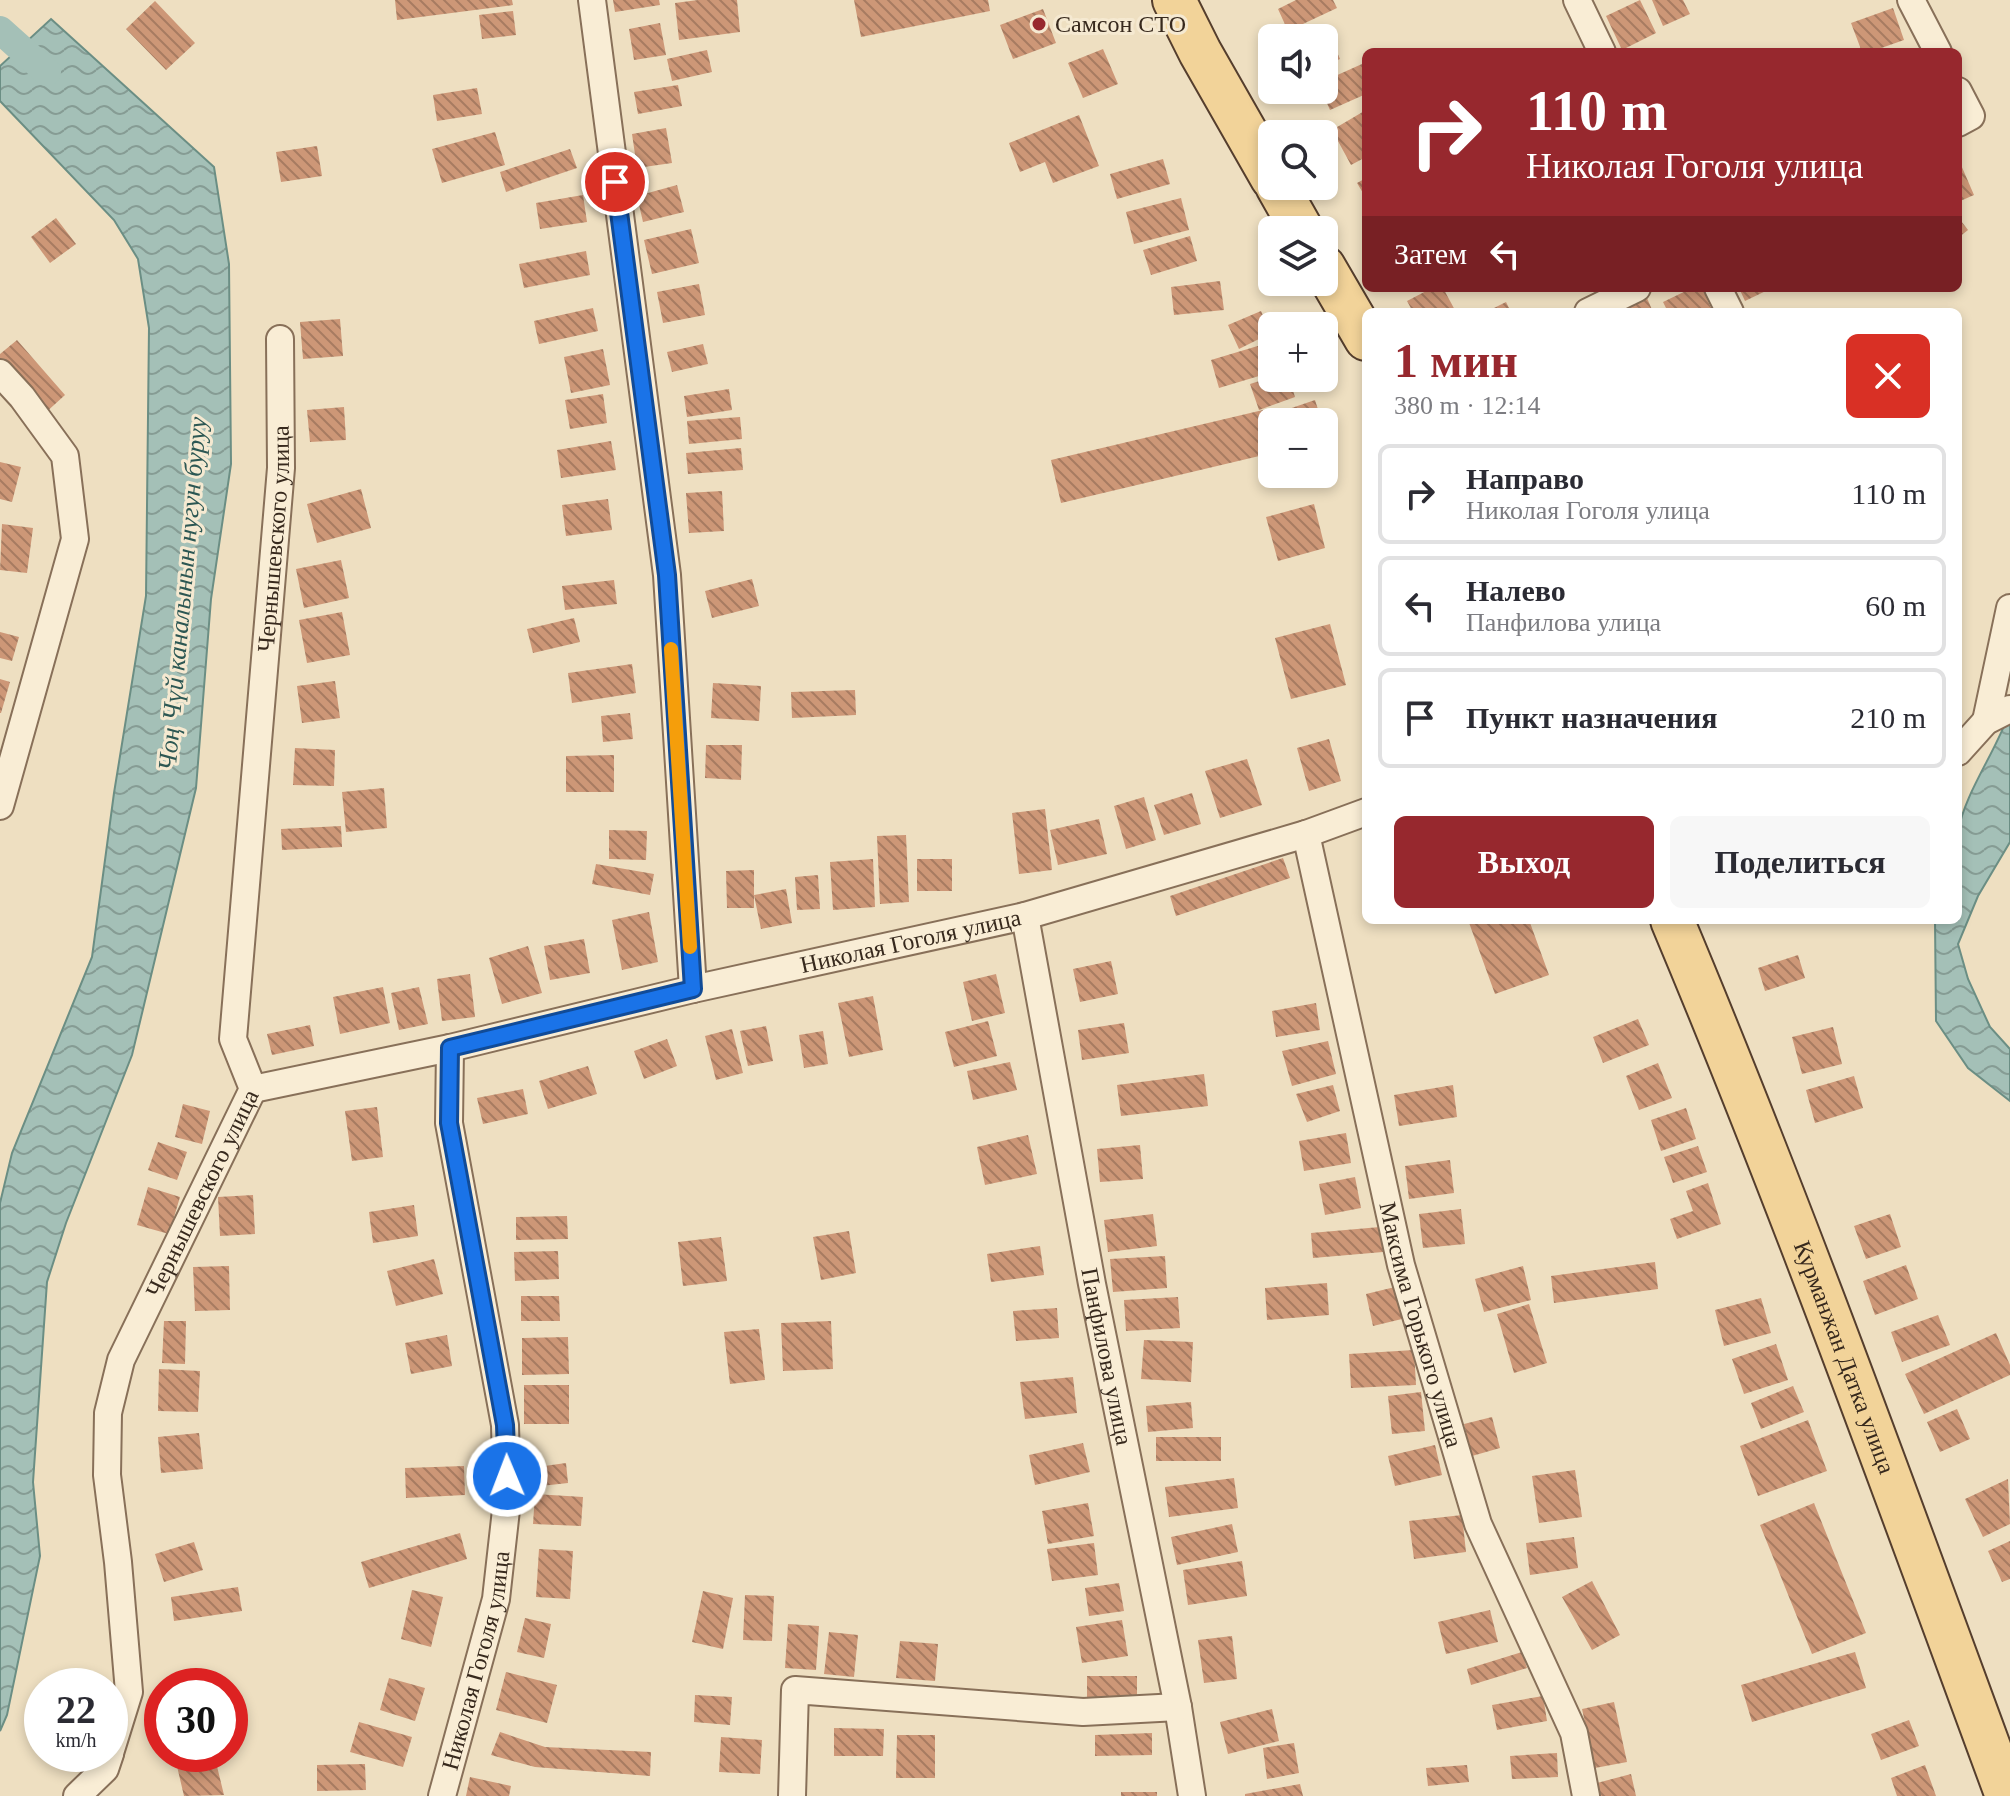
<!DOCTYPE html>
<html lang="ru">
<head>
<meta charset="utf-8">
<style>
	body { margin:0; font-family:Georgia,serif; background:#f7f7f7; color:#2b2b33; height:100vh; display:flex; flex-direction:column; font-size:30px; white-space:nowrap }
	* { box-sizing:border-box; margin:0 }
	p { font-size:26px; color:#7c7c81 }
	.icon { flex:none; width:44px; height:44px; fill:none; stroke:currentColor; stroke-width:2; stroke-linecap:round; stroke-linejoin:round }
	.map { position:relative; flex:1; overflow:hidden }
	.side { position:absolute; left:1362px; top:308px; width:600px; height:616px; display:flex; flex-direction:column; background:#fff; border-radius:12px; box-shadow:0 4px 12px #0003 }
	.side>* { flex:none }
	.guide { position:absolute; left:1362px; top:48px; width:600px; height:244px; border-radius:12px; box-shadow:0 4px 12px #0003; background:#97282e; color:#fff; overflow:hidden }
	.controls { position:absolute; left:1258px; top:24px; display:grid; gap:16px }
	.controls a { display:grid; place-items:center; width:80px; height:80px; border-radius:12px; background:#fff; box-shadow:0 4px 12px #0003; font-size:40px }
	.speed { position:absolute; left:24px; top:1668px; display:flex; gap:16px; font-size:40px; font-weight:700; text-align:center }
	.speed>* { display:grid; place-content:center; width:104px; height:104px; border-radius:50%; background:#fff; box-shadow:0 4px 12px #0003; line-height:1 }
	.speed small { font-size:20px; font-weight:400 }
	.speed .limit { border:12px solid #d22; background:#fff; color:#111 }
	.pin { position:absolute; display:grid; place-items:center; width:68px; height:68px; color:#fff; margin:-34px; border:4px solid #fff; border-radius:50%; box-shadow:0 2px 8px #0007 }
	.me { position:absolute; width:88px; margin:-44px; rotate:359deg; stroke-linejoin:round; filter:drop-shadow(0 0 6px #0008) }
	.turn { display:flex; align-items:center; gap:28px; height:168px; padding:0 32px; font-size:36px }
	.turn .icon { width:104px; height:104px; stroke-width:2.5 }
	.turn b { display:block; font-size:56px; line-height:68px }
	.then { display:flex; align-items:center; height:76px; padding:0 32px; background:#0003; gap:16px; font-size:30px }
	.round { display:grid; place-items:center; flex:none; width:84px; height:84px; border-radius:12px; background:#f7f7f7 }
	.summary { display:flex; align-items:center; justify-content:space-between; height:136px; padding:0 32px }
	h1 { font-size:48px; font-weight:700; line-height:60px; color:#97282e }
	.button { display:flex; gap:16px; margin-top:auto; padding:16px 32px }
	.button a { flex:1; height:92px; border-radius:12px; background:#97282e; color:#fff; font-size:32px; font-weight:700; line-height:92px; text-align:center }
	.button a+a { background:#f7f7f7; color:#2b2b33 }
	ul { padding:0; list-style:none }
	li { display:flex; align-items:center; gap:24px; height:100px; margin:0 16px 12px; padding:0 16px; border:4px solid #e1e1e2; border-radius:12px }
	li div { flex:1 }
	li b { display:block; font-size:30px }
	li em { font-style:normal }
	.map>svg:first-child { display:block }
</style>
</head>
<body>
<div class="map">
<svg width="2010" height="1796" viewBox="0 0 2010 1796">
	<defs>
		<pattern id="water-waves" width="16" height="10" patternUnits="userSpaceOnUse" patternTransform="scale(2)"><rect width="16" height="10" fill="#a4c0b7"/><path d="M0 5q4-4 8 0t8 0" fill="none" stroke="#869c94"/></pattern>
		<pattern id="building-back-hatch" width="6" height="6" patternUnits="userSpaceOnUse" patternTransform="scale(2)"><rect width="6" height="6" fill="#cd9777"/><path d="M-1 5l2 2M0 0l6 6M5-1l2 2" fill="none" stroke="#a77b61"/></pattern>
	</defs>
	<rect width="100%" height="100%" fill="#eedfc1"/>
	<path fill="url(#water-waves)" stroke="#6b8e84" stroke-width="2" d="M51 19 214 167 229 264 231 464 211 599 196 788 132 1055 66 1223 47 1282 33 1482 40 1556 7 1715 0 1731V1203L12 1153 92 957 114 793 146 596 149 328 138 259 114 220 0 101V66Z
		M2010 711V842L1978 896 1958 944 1968 979 1990 1027 2010 1049V1101L1968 1068 1936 1021 1935 920H1958C1958 892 1954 860 1958 832 1964 794 1997 750 2010 711Z"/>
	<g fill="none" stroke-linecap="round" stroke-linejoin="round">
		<path stroke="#a4c0b7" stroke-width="28" d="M0 30 47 72"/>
	</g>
	<path fill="url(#building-back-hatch)" d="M395 0H512L513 5 397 20Z
		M613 0H659L660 5 615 12Z
		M698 0H737L740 32 679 40 675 3Z
		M854 0H988L990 11 861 37Z
		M1296 0H1333L1337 8 1288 31 1278 9Z
		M1640 0 1656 33 1622 50 1606 16Z
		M1652 0H1683L1690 14 1663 26Z
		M155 1 195 43 166 70 126 29Z
		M1893 8 1904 40 1870 52H1862L1851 23Z
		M1043 9 1056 43 1013 59 1000 25Z
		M513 11 516 35 482 39 479 15Z
		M660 23 666 55 634 60 629 29Z
		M1328 32 1340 59 1324 66V38H1316Z
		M1103 49 1118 84 1083 98 1068 63Z
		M707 50 712 72 672 81 667 59Z
		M1362 64 1366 74V94L1330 110 1321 90H1324V81Z
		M678 85 682 106 638 114 634 92Z
		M477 88 482 114 437 121 433 95Z
		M1366 110V157L1351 165 1332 130Z
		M1079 115 1099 166 1053 183 1045 162 1020 172 1009 143Z
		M666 128 672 163 637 168 632 134Z
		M495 132 505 165 442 183 432 149Z
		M317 146 322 176 281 182 276 152Z
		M570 149 577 168 506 192 500 172Z
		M1958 158 1974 195 1958 202Z
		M1163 159 1170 184 1117 199 1110 174Z
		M1366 178V198L1357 183Z
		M677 185 684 212 643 222 637 196Z
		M583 195 587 222 540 229 536 203Z
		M1181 198 1189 230 1134 244 1126 212Z
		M1958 217 1968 230 1958 238Z
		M56 218 76 244 50 263 31 237Z
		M691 229 699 263 652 274 644 240Z
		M1190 236 1197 261 1151 275 1143 250Z
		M586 251 590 275 524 288 519 264Z
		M1220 281 1224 310 1174 315 1171 287Z
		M699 284 705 315 663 323 657 292Z
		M1432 288H1443L1456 312H1413L1407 301Z
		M1692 288H1702L1713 312H1668L1663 302Z
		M1739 288H1772L1745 301Z
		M1647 298 1653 312H1613Z
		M1506 302 1511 312H1486Z
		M593 308 598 331 539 344 534 321Z
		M1261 311 1271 333 1239 349 1228 325Z
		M340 319 343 356 303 359 300 322Z
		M17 340 65 395 43 415 0 365V354Z
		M703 344 708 364 672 372 667 352Z
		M1261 345 1269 373 1219 388 1211 360Z
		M603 349 610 385 571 393 564 357Z
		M1272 377 1289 378 1295 397 1259 410 1250 384Z
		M729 389 732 410 687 417 684 396Z
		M603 394 607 423 570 429 565 400Z
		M1315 400 1322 422H1280L1277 413Z
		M344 407 346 440 310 442 307 410Z
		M1263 410 1272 453 1061 503 1051 460Z
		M740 417 742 439 689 444 687 421Z
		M611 441 616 470 561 478 557 450Z
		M741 448 743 470 688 474 686 453Z
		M0 462 21 467 12 502 0 499Z
		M361 489 371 528 317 543 307 504Z
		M722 491 724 531 689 533 686 493Z
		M608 499 612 530 566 536 562 505Z
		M1314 504 1325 548 1278 561 1266 517Z
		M2 524 33 528 27 573 0 570Z
		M341 560 349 598 304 608 296 569Z
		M752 579 759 606 712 618 705 591Z
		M614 580 617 604 565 610 562 586Z
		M342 612 350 655 307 663 299 620Z
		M574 618 580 642 533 653 527 629Z
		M1330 624 1346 685 1291 699 1275 638Z
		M0 632 19 637 12 661 0 658Z
		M632 664 636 693 572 703 568 673Z
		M0 679 10 682 1 713H0Z
		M335 681 340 718 302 723 297 686Z
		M713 683 761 686 759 721 711 718Z
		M855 690 856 715 792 718 791 692Z
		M630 713 633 739 603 742 601 716Z
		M1329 739 1341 781 1309 791 1297 748Z
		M706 745H742L741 780 705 778Z
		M295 748 335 750 334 786 293 785Z
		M614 755V792H566V756Z
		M1247 759 1262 805 1220 818 1205 771Z
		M384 788 387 828 346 832 342 792Z
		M1192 793 1201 824 1164 835 1154 805Z
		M1144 797 1156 840 1126 849 1114 806Z
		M1045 809 1052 870 1019 874 1012 813Z
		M1099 819 1107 854 1058 865 1050 830Z
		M341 826 342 847 282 850 281 829Z
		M609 830 647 831 646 860 609 859Z
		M906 835 909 902 880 904 877 836Z
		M1283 858 1290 878 1176 916 1170 896Z
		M873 859 875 907 833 910 830 862Z
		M917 859H952V891H917Z
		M596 864 654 874 650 895 592 884Z
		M754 870V908H727L726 871Z
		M818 875 820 909 797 910 795 877Z
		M786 889 792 923 761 929 754 895Z
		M649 912 658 962 622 970 612 920Z
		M1468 920H1529L1549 975 1495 994Z
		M584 939 590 973 550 980 544 946Z
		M528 946 542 993 502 1004 489 958Z
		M1798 955 1805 978 1765 991 1758 968Z
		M1111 961 1118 994 1080 1002 1073 969Z
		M470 974 475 1017 442 1021 437 979Z
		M996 974 1005 1013 972 1021 963 982Z
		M383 987 390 1023 340 1034 333 997Z
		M419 987 428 1024 399 1030 391 993Z
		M873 996 883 1050 849 1057 838 1003Z
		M1316 1003 1320 1030 1276 1037 1272 1011Z
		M1638 1019 1649 1045 1603 1063 1593 1037Z
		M988 1021 997 1056 954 1067 945 1032Z
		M1124 1023 1129 1053 1082 1060 1078 1030Z
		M310 1025 314 1046 272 1055 267 1034Z
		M766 1026 773 1061 748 1066 740 1031Z
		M1833 1027 1842 1064 1802 1074 1792 1037Z
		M732 1029 743 1073 716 1080 705 1036Z
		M823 1031 828 1064 804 1068 799 1035Z
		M667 1039 677 1066 644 1079 634 1051Z
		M1328 1041 1336 1074 1292 1086 1282 1051Z
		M1010 1062 1017 1090 973 1100 967 1071Z
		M1658 1063 1672 1098 1639 1110 1626 1076Z
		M588 1066 597 1094 548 1109 539 1081Z
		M1204 1074 1208 1106 1121 1116 1117 1085Z
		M1854 1076 1863 1108 1815 1123 1806 1090Z
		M1333 1085 1340 1111 1307 1122 1296 1094Z
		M1453 1085 1457 1117 1399 1126 1394 1095Z
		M523 1089 528 1114 483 1124 477 1098Z
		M183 1104 210 1111 202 1144 175 1137Z
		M377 1107 383 1157 352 1161 345 1111Z
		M1686 1108 1696 1139 1661 1151 1651 1120Z
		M1346 1133 1351 1163 1304 1171 1299 1141Z
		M1028 1135 1037 1174 985 1185 977 1147Z
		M158 1142 187 1152 177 1180 148 1170Z
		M1140 1145 1143 1179 1100 1182 1097 1149Z
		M1698 1146 1707 1172 1673 1183 1664 1157Z
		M1450 1160 1454 1193 1409 1199 1405 1166Z
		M1355 1177 1361 1208 1325 1215 1319 1184Z
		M1708 1183 1721 1224 1677 1239 1670 1219 1693 1211 1686 1191Z
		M148 1187 180 1197 169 1234 137 1225Z
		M253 1195 255 1234 220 1236 218 1197Z
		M414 1205 418 1236 373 1243 369 1212Z
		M1461 1209 1465 1244 1423 1248 1419 1214Z
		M1153 1214 1157 1246 1108 1252 1104 1220Z
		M1890 1214 1901 1247 1866 1259 1854 1226Z
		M567 1216 568 1239 516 1240V1217Z
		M1380 1227 1383 1252 1313 1258 1311 1233Z
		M849 1231 856 1273 821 1280 813 1237Z
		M721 1237 727 1281 683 1286 678 1242Z
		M1040 1246 1044 1275 991 1282 987 1254Z
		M558 1251 559 1279 515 1281 514 1252Z
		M1165 1256 1167 1288 1113 1292 1110 1259Z
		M434 1259 443 1294 396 1306 387 1271Z
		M1655 1262 1658 1289 1554 1303 1551 1276Z
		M1906 1265 1918 1299 1875 1315 1863 1281Z
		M229 1266 230 1310 195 1311 193 1267Z
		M1523 1266 1531 1300 1484 1312 1475 1279Z
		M1327 1283 1329 1315 1267 1320 1265 1288Z
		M1395 1287 1402 1319 1373 1326 1366 1294Z
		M521 1296H559L560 1321H521Z
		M1178 1297 1180 1328 1126 1331 1124 1300Z
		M1761 1298 1771 1333 1724 1346 1715 1310Z
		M1529 1304 1547 1363 1514 1373 1497 1314Z
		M1057 1308 1059 1338 1016 1341 1013 1311Z
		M1938 1315 1950 1345 1902 1362 1891 1332Z
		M164 1321H186L185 1364 162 1363Z
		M831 1321 833 1369 783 1371 781 1323Z
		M759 1329 765 1380 730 1384 724 1332Z
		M1996 1333 2010 1365V1375L1924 1414 1905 1374Z
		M447 1335 452 1366 411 1374 405 1343Z
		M568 1337 569 1374 522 1375V1338Z
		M1144 1340 1193 1342 1191 1382 1141 1379Z
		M1776 1344 1788 1380 1744 1394 1732 1359Z
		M1414 1350 1416 1385 1351 1388 1349 1354Z
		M159 1369 200 1371 198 1412 158 1411Z
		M1073 1377 1077 1413 1025 1419 1020 1382Z
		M524 1385H569V1424H524Z
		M1793 1386 1804 1412 1761 1429 1751 1403Z
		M1421 1392 1425 1431 1392 1434 1388 1396Z
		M1191 1402 1193 1428 1148 1432 1146 1406Z
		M1957 1409 1970 1439 1940 1452 1927 1422Z
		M1492 1417 1500 1448 1472 1456 1464 1424Z
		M1808 1420 1827 1471 1758 1496 1740 1446Z
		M199 1433 203 1469 161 1473 158 1437Z
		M1156 1437H1221V1461H1156Z
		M1083 1443 1090 1472 1035 1485 1029 1455Z
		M1435 1445 1442 1475 1395 1486 1388 1456Z
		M566 1463 568 1483 532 1487 530 1468Z
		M464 1466 465 1495 406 1498 405 1468Z
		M1575 1470 1582 1517 1539 1523 1532 1476Z
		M1234 1478 1238 1508 1169 1517 1165 1487Z
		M2008 1479 2010 1524 1983 1537 1965 1499Z
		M535 1494 583 1497 581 1526 533 1524Z
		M1088 1503 1094 1536 1048 1544 1042 1511Z
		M1814 1503 1866 1633 1812 1654 1760 1525Z
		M1462 1515 1466 1552 1414 1559 1409 1521Z
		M1232 1524 1238 1552 1177 1565 1171 1537Z
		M460 1533 467 1559 369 1588 361 1562Z
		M1574 1537 1578 1568 1530 1575 1526 1543Z
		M2010 1541V1579L2002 1582 1988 1551Z
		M194 1542 203 1570 164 1582 155 1554Z
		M1094 1543 1098 1575 1052 1581 1047 1549Z
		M539 1549 573 1551 570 1599 536 1597Z
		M1242 1561 1247 1596 1188 1605 1183 1570Z
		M1592 1581 1620 1635 1592 1650 1562 1597Z
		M1119 1583 1124 1611 1089 1616 1085 1588Z
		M238 1587 242 1611 174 1621 171 1597Z
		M412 1590 443 1597 431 1647 401 1639Z
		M703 1591 733 1598 723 1649 692 1642Z
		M745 1595 774 1596 772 1641 743 1640Z
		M1490 1610 1498 1642 1446 1654 1438 1622Z
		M525 1618 551 1624 544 1658 517 1652Z
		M1122 1620 1128 1656 1082 1663 1076 1627Z
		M788 1624 819 1626 816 1670 785 1668Z
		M829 1632 858 1635 854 1677 824 1674Z
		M1232 1636 1237 1679 1204 1683 1198 1640Z
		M900 1641 938 1644 935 1681 896 1678Z
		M1522 1652 1527 1668 1471 1685 1467 1669Z
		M1855 1652 1866 1688 1752 1722 1741 1685Z
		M506 1672 557 1685 547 1723 496 1710Z
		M1087 1676H1137V1700H1087Z
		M389 1678 425 1688 415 1721 380 1710Z
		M695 1695 732 1697 730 1725 694 1722Z
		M1543 1696 1547 1721 1497 1730 1492 1705Z
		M1614 1702 1627 1762 1595 1768 1582 1709Z
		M1272 1709 1279 1741 1228 1754 1220 1722Z
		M1909 1720 1919 1746 1881 1760 1871 1734Z
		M359 1722 412 1737 403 1767 350 1752Z
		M834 1728 884 1729 883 1756H834Z
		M500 1732 545 1747 651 1752 650 1776 535 1767 491 1755Z
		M1152 1733V1755L1095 1756V1735Z
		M897 1735H935V1778H896Z
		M721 1737 762 1740 760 1774 719 1772Z
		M1294 1743 1299 1773 1267 1779 1263 1748Z
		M1557 1753 1558 1777 1512 1779 1510 1756Z
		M208 1754H214L224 1795 184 1796 176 1762Z
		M365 1764 366 1790 317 1791V1765Z
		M1467 1765 1469 1782 1428 1786 1426 1768Z
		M1925 1765 1936 1796H1897L1891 1778Z
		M1631 1774 1636 1796H1601L1597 1783Z
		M470 1777 511 1786 509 1796H466Z
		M1300 1784 1303 1796H1245V1794Z
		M1121 1792H1157V1796H1121Z"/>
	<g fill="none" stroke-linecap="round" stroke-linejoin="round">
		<defs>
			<g id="street">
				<path d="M592 0 667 575 693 989"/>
				<path d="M1577 0 1602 52"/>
				<path d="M1911 0 1938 52"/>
				<path d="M1958 91 1971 116 1958 123"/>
				<path d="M1718 288 1730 312"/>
				<path d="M1588 312 1637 288"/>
				<path d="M0 373 22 397 65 456 75 539 0 806"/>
				<path d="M1986 721 2010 608"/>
				<path d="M1958 752 1986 721 2010 709"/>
				<path id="s1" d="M1306 834 1401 1265 1478 1524 1574 1733 1586 1796"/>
				<path id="s2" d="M1025 916 1092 1284 1178 1707 1192 1796"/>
				<path id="s3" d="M253 1089 450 1048 693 989 1025 916 1306 834 1366 812"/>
				<path id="s4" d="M110 1753 129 1692 118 1562 107 1475 108 1413 121 1360 253 1089 233 1039 281 468 280 339"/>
				<path d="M77 1796 105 1769 110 1754"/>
				<path id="s5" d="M442 1796 496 1599 507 1501 505 1425 449 1123 450 1048"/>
				<path d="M792 1796 795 1690 1083 1712 1178 1707"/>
			</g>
			<g id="primary">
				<path d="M1174 0 1200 52 1272 178"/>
				<path d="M1277 186 1302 230"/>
				<path d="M1324 267 1366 339"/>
				<path id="s6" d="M1672 920C1793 1208 1899 1503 2007 1796"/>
			</g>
		</defs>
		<use href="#street" stroke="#887059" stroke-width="30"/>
		<use href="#primary" stroke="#553e2d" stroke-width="46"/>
		<use href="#street" stroke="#f9edd5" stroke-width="26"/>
		<use href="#primary" stroke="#f2d399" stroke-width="42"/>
	</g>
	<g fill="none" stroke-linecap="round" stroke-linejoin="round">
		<defs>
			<path id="route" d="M507 1476 505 1425 449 1123 450 1048 693 989 667 575 615 182"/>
		</defs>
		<use href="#route" stroke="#114b97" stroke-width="20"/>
		<use href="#route" stroke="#1a73e8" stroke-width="14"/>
		<path stroke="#f59e0b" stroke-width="14" d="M671 649 690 947"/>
	</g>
	<circle fill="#97282e" stroke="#f5e9d1" stroke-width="3" cx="1039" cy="24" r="8"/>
	<g text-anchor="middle" stroke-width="6" stroke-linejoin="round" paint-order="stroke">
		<g font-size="24" fill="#37291d" stroke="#f5e9d1" text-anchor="start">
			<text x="1055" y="32">Самсон СТО</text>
		</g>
		<g font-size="24" fill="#37291d" stroke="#f5e9d1">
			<text dy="8" stroke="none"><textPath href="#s4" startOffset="1256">Чернышевского улица</textPath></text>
			<text dy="8" stroke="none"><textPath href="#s3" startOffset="674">Николая Гоголя улица</textPath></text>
			<text dy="8" stroke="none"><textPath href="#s4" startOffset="584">Чернышевского улица</textPath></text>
			<text dy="8" stroke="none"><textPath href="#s1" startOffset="504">Максима Горького улица</textPath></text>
			<text dy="8" stroke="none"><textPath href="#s2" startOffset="448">Панфилова улица</textPath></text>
			<text dy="8" stroke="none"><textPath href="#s6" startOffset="470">Курманжан Датка улица</textPath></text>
			<text dy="8" stroke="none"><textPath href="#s5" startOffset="140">Николая Гоголя улица</textPath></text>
		</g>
		<g font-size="26" font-style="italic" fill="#2c5753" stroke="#f5e9d1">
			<text transform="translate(182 594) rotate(-85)" y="9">Чоң Чүй каналынын нугун буруу</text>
		</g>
	</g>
</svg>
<div class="controls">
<a><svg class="icon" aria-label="sound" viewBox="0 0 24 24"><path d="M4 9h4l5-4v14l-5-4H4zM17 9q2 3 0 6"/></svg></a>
<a><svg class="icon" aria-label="search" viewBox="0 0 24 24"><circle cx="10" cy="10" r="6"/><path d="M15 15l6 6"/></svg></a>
<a><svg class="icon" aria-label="layers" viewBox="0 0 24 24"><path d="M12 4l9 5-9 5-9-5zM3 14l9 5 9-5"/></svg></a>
<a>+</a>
<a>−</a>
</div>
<div class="speed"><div>22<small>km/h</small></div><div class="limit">30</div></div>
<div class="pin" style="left:615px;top:182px;background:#d93025"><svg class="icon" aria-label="arrive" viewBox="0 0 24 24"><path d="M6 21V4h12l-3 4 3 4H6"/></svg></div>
<svg class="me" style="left:507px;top:1476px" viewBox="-20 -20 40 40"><circle r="17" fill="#1a73e8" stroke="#fff" stroke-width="3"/><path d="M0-11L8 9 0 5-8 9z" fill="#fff"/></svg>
<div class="guide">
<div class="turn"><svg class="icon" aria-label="right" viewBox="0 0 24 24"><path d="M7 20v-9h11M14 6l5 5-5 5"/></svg><div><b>110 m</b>Николая Гоголя улица</div></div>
<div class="then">Затем<svg class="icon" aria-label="left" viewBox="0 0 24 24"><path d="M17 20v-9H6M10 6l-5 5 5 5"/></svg></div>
</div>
<section class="side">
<div class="summary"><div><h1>1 мин</h1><p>380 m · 12:14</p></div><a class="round" style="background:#d93025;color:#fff"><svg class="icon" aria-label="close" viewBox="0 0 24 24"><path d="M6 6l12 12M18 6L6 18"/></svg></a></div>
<ul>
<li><svg class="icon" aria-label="right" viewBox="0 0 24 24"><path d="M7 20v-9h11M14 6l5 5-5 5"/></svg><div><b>Направо</b><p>Николая Гоголя улица</p></div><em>110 m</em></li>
<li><svg class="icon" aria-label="left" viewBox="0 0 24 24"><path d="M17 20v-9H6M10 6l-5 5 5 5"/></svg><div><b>Налево</b><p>Панфилова улица</p></div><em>60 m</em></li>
<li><svg class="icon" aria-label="arrive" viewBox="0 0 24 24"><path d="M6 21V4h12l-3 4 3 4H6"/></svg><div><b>Пункт назначения</b></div><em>210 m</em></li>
</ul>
<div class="button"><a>Выход</a><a>Поделиться</a></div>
</section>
</div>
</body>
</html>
